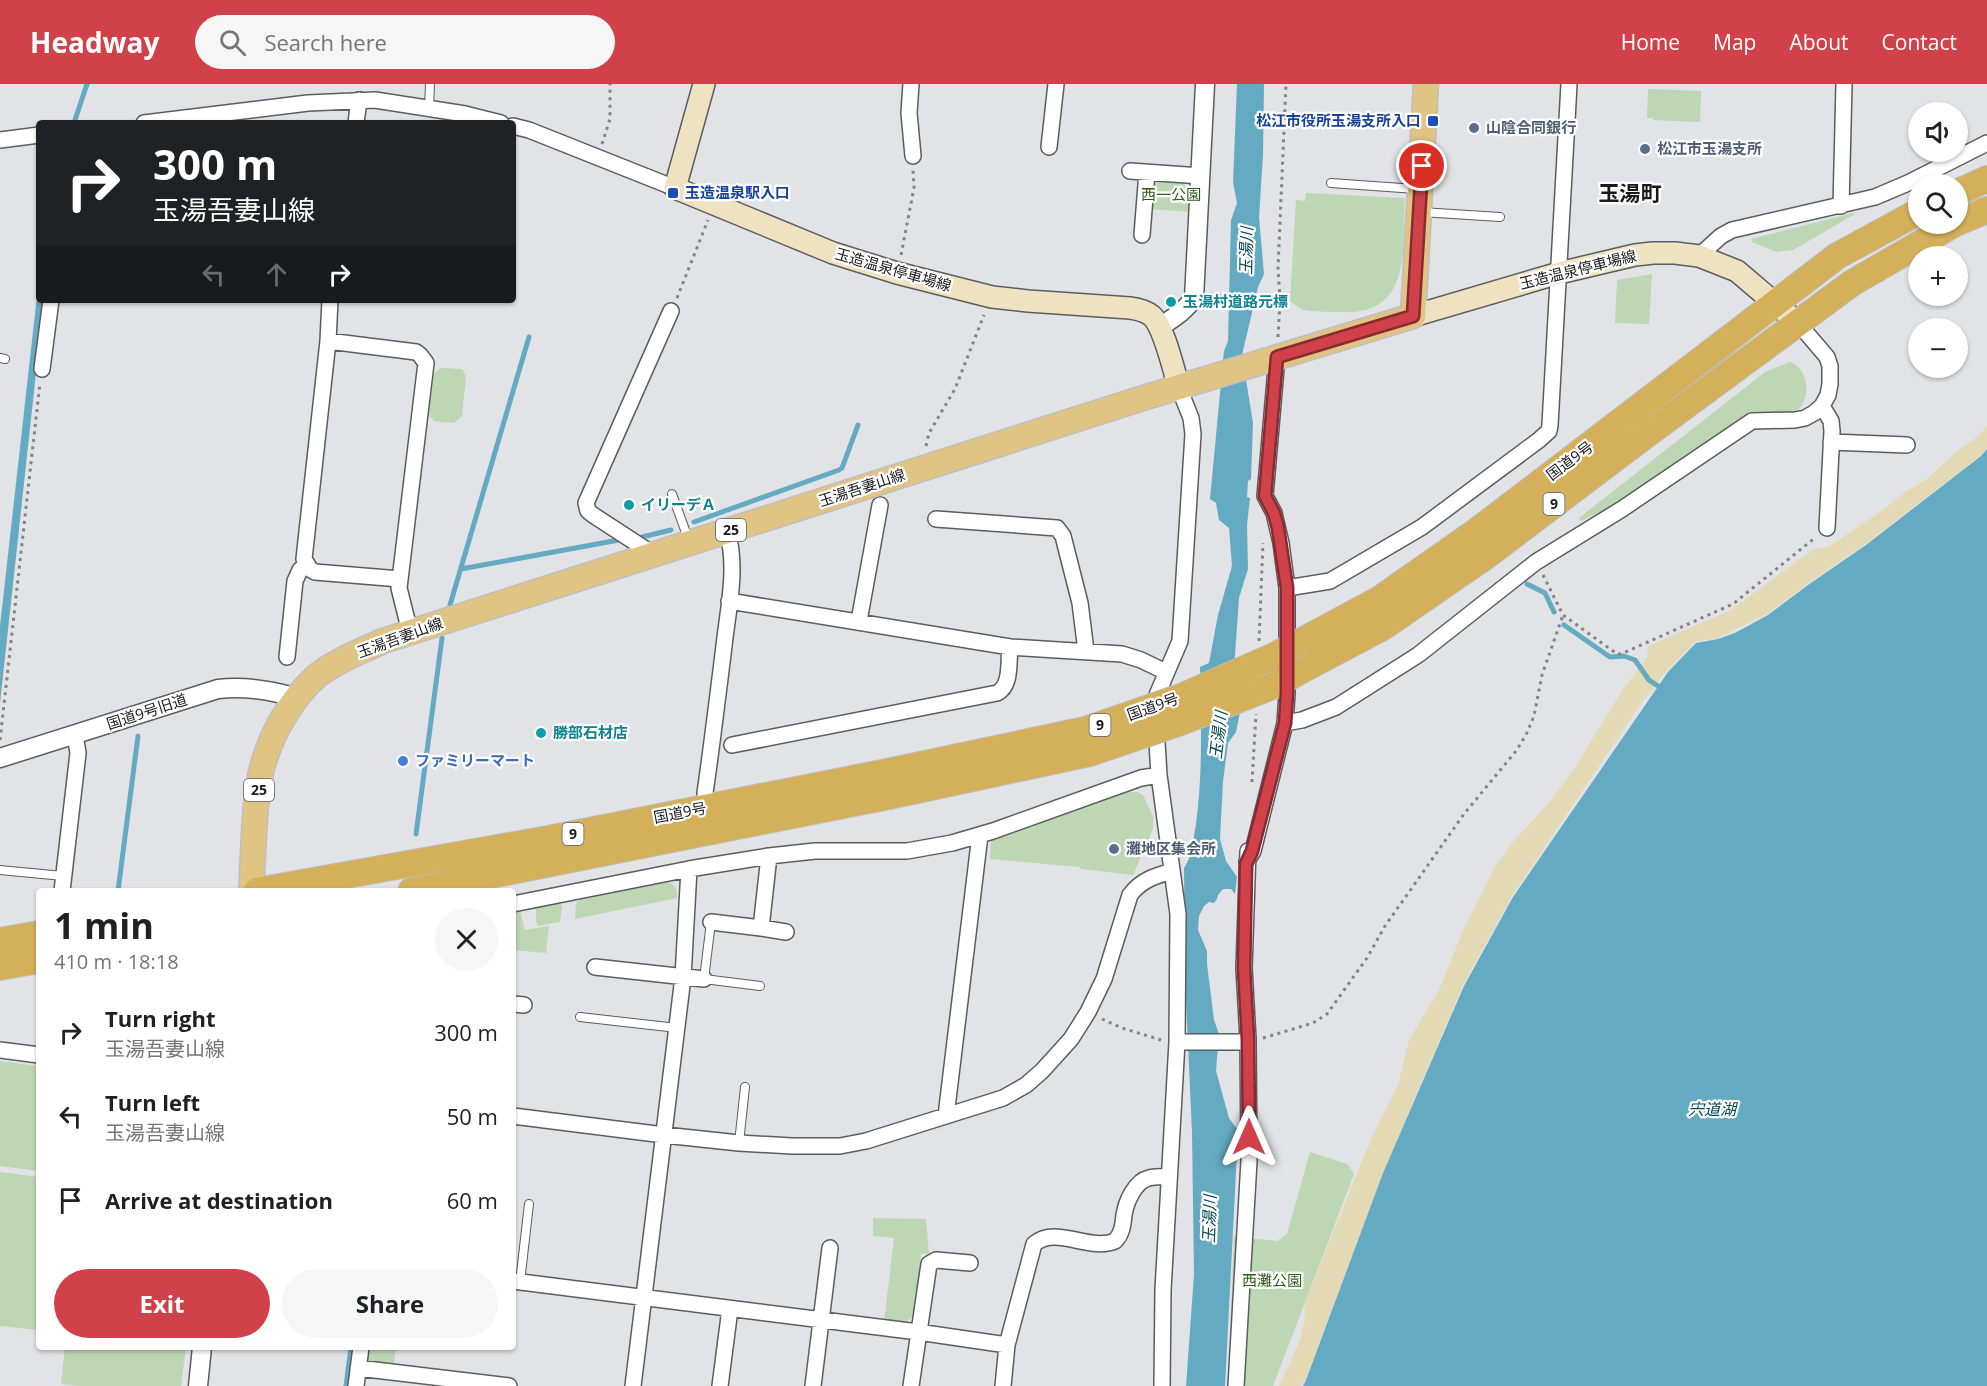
<!DOCTYPE html>
<html lang="en">
<head>
<meta charset="utf-8">
<style>
	body { margin:0; font-family:"Open Sans","Noto Sans JP",sans-serif; background:#f6f6f6; color:#202124; height:100vh; display:flex; flex-direction:column; font-size:22px; white-space:nowrap }
	* { box-sizing:border-box; margin:0 }
	p { font-size:20px; color:#757577 }
	.icon { flex:none; width:33px; height:33px; fill:none; stroke:currentColor; stroke-width:2; stroke-linecap:round; stroke-linejoin:round }
	.map { position:relative; flex:1; overflow:hidden }
	.drawer { position:absolute; left:36px; top:804px; width:480px; height:462px; display:flex; flex-direction:column; background:#fff; border-radius:6px; box-shadow:0 2px 4px #0004 }
	.drawer>* { flex:none }
	.top-card { position:absolute; left:36px; top:36px; width:480px; height:183px; border-radius:6px; box-shadow:0 2px 4px #0004; background:#202124; color:#fff; overflow:hidden }
	.tools { position:absolute; left:1908px; top:18px; display:grid; gap:12px }
	.tools a { display:grid; place-items:center; width:60px; height:60px; border-radius:50%; background:#fff; box-shadow:0 2px 4px #0004; font-size:30px }
	.pin { position:absolute; display:grid; place-items:center; width:51px; height:51px; color:#fff; margin:-26px; border:3px solid #fff; border-radius:50%; box-shadow:0 2px 6px #0007 }
	.me { position:absolute; width:66px; margin:-33px; rotate:0deg; stroke-linejoin:round; filter:drop-shadow(0 0 4px #0008) }
	.turn { display:flex; align-items:center; gap:21px; height:126px; padding:0 18px; font-size:27px }
	.turn .icon { width:78px; height:78px; stroke-width:2.5 }
	.turn b { display:block; font-size:42px; line-height:51px }
	.lanes { display:flex; align-items:center; height:57px; padding:0 18px; background:#0003; justify-content:center; gap:30px; direction:ltr }
	.lanes .off { opacity:.35 }
	.round { display:grid; place-items:center; flex:none; width:63px; height:63px; border-radius:32px; background:#f6f6f6 }
	.overview { display:flex; align-items:center; justify-content:space-between; height:102px; padding:0 18px }
	h1 { font-size:36px; font-weight:700; line-height:45px }
	.primary-button { display:flex; gap:12px; margin-top:auto; padding:12px 18px }
	.primary-button a { flex:1; height:69px; border-radius:36px; background:#d1414a; color:#fff; font-size:24px; font-weight:700; line-height:69px; text-align:center }
	.primary-button a+a { background:#f6f6f6; color:#202124 }
	ul { padding:0; list-style:none }
	li { display:flex; align-items:center; gap:18px; height:84px; padding:0 18px }
	li div { flex:1 }
	li b { display:block; font-size:22px }
	li em { font-style:normal }
	header { display:flex; align-items:center; gap:36px; box-sizing:border-box; height:84px; padding:0 30px; background:#d1414a; color:#fff }
	header strong { font-size:28px }
	nav { display:flex; gap:33px; margin-inline-start:auto; font-size:21px }
	.search { width:420px; height:54px; background:#f6f6f6; display:flex; align-items:center; gap:15px; box-sizing:border-box; padding:0 21px; border-radius:33px; color:#757577; font-size:22px }
	.map>svg:first-child { display:block }
</style>
</head>
<body>
<header>
<strong>Headway</strong>
<div class="search"><svg class="icon" aria-label="search" viewBox="0 0 24 24"><circle cx="10" cy="10" r="6"/><path d="M15 15l6 6"/></svg>Search here</div>
<nav><a>Home</a><a>Map</a><a>About</a><a>Contact</a></nav>
</header>
<div class="map">
<svg width="1987" height="1302" viewBox="0 0 1987 1302">
	<rect width="100%" height="100%" fill="#e1e3e6"/>
	<path fill="#bdd6b4" d="M1648 5 1701 7 1700 38 1653 36V34H1647Z
		M1156 95 1179 96 1192 108 1191 128 1149 125 1151 99Z
		M1306 109 1405 114C1402 166 1413 233 1338 228 1327 227 1311 229 1301 225 1298 223 1293 219 1290 217L1296 116 1305 117Z
		M1853 129 1855 130 1793 166 1776 168 1752 158 1751 155Z
		M1652 190 1649 240 1615 239 1617 196Z
		M1790 278C1808 284 1811 312 1799 325 1783 333 1763 323 1746 331L1603 427 1581 437 1579 434 1765 288Z
		M441 284 462 285 466 292 462 332 454 339 434 337 429 331 434 289Z
		M1127 708H1138L1143 711 1153 732V745L1133 791 1081 785 1079 783 990 775 991 757Z
		M665 798C676 799 677 805 677 814L575 835 576 819 580 816Z
		M559 819 562 822 560 838 538 842 536 837V824Z
		M520 827 525 846 549 842 546 869 513 866V829Z
		M0 977 39 982V1087L0 1082Z
		M1310 1068 1347 1080 1354 1090 1273 1302H1228L1234 1153 1277 1157 1287 1150Z
		M0 1088 39 1093V1246L0 1242Z
		M873 1134 926 1135 929 1170H921L915 1232 900 1240 884 1238 894 1154 873 1152Z
		M65 1263H186L181 1302H81L61 1300Z
		M367 1263H396L394 1280 370 1278 366 1272Z"/>
	<path fill="#e3dab5" d="M1987 341V364L1980 372 1864 461 1807 500 1767 530 1717 554 1695 558 1666 587 1638 624 1512 812 1463 901 1383 1089 1306 1295 1301 1302H1279C1290 1277 1309 1247 1304 1220L1371 1055 1398 1001 1409 956 1439 906 1464 844 1496 781 1511 760 1546 722 1574 685 1621 608 1647 573 1648 562 1729 527 1814 465 1828 463 1886 424 1904 409 1928 394 1958 366 1980 351Z"/>
	<path fill="#65aac3" d="M1237 0H1264L1263 71 1259 133 1264 190 1258 203 1242 271 1253 339 1251 395 1248 397 1247 413 1250 414 1247 441 1248 485 1239 514 1234 585 1242 590 1240 628 1236 648 1228 659 1223 697 1220 755 1226 777 1237 793 1235 810 1231 805H1223L1218 811 1217 815 1214 819 1209 818 1204 822 1199 832 1198 846 1207 867V880L1214 936 1219 950 1216 987 1229 1034 1237 1045V1068L1225 1302H1186L1194 1190 1192 1048 1185 895 1184 784C1193 771 1193 756 1196 740 1203 688 1201 635 1200 583L1209 579 1218 531 1232 482 1229 444 1219 436 1216 419 1210 415 1224 267 1228 257 1231 136 1237 119 1233 98Z
		M39 194V216H44L0 619V542Z
		M1987 365V1302H1303L1306 1296 1383 1089 1464 902 1513 813 1668 588 1696 559 1718 555 1735 549 1768 531 1808 501 1866 461 1981 372Z"/>
	<g fill="none" stroke-linecap="round" stroke-linejoin="round">
		<path stroke="#65aac3" stroke-width="5" d="M75 36 87 0
			M694 438 839 386 842 384 858 341
			M642 453 671 446
			M461 485 619 456
			M1527 500 1545 509 1554 528
			M450 521 529 253
			M1564 541 1610 573 1624 572 1635 576 1649 596 1664 606
			M416 750 442 554
			M118 807 138 652
			M346 1302 351 1263"/>
		<defs>
			<path id="service" d="M429 24 430 0
				M1331 99 1416 105
				M1421 128 1500 133
				M0 274 5 275
				M672 410 689 457
				M0 786 63 792
				M711 838 704 895 760 902
				M580 933 677 944
				M739 1059 745 1003
				M520 1198 529 1120"/>
			<path id="minor" d="M911 0 909 29 913 72
				M144 39 308 19 375 16 465 30 501 39
				M356 39 359 16
				M513 42 529 46 675 104
				M0 56 39 51
				M1049 63 1056 0
				M1130 87 1201 92
				M1841 122 1844 0
				M1142 151 1147 88
				M1699 172 1721 152 1732 146 1875 113 1908 99 1987 59
				M330 216 328 257 304 475 310 485 315 488 400 495
				M328 257 416 268 420 271 426 279 399 504 410 548
				M42 285 51 216
				M1822 322 1831 337 1832 347 1827 444
				M1831 358 1907 361
				M936 435 1057 444 1063 452 1080 519 1086 567
				M653 470 593 431 588 427 586 419 671 227
				M1287 504 1330 497 1422 443 1539 356 1549 347 1550 341 1569 0
				M729 517 1010 563 1122 570 1141 576 1166 588
				M859 537 880 421
				M287 573 295 497 300 486 306 481
				M1285 639 1302 636 1336 623 1418 571 1536 478 1622 425 1752 337 1795 336 1805 334 1814 329 1822 322 1828 311 1830 300V282L1827 273 1798 239
				M732 661 997 609C1012 602 1008 577 1010 563
				M706 724 705 709C712 660 718 611 724 562 728 525 738 483 727 447
				M1247 777 1253 767 1285 639 1287 609V504L1281 459 1274 429 1265 412 1277 273
				M62 807 78 669 75 651
				M513 820 689 785 769 772 815 767H907L952 759 993 747 1141 694 1159 691
				M711 838 761 844 769 772
				M761 844 786 848
				M595 883 704 895
				M513 920 524 921
				M1177 958H1248
				M0 966 39 971
				M513 1032 664 1051 739 1059 792 1062H840L866 1057 1003 1014 1026 1001 1042 987 1071 955 1088 928 1104 895 1130 811C1141 796 1155 792 1172 787
				M946 1032 980 751
				M513 1197 918 1248 1007 1261
				M358 1284 509 1302
				M356 1302 361 1263
				M633 1302 683 893 689 785
				M720 1302 730 1225
				M813 1302 830 1164
				M911 1302 929 1180 936 1176 970 1179
				M1003 1302 1007 1261 1034 1160C1056 1141 1090 1168 1115 1157 1122 1150 1123 1141 1124 1131 1126 1118 1135 1097 1149 1094 1155 1092 1162 1093 1168 1093
				M1162 1302 1163 1206 1177 958 1178 830 1159 691 1156 642 1157 611 1180 557 1193 350 1191 334 1179 304
				M1236 1302 1249 1077 1248 955 1244 884 1248 767"/>
			<path id="tertiary" d="M1160 243C1173 234 1185 227 1194 214L1205 0
				M0 674 218 605C246 602 271 606 297 614
				M198 1302 202 1263"/>
			<path id="secondary" d="M704 0 675 104 833 169 897 189 992 213 1028 217 1130 224C1138 225 1146 227 1152 232 1164 243 1174 287 1179 304
				M1413 232 1559 189 1635 171 1653 169H1675L1699 172 1737 187 1798 239"/>
			<path id="primary" d="M251 807C254 769 253 720 262 684 271 650 292 613 318 591 337 576 362 567 383 557L1143 314 1413 232 1426 0"/>
			<path id="trunk" d="M1958 108 1987 95
				M1958 138 1987 126
				M1302 557 1380 515 1477 447 1837 172 1918 128
				M1300 587 1383 543 1486 472 1643 353 1852 199 1954 140
				M257 807 548 755 887 688
				M411 807 889 712
				M0 857 39 850
				M0 883 39 876"/>
		</defs>
		<use href="#service" stroke="#5b5c5f" stroke-width="10"/>
		<use href="#minor" stroke="#5b5c5f" stroke-width="18"/>
		<use href="#tertiary" stroke="#5b5c5f" stroke-width="21"/>
		<use href="#secondary" stroke="#5b5c5f" stroke-width="24"/>
		<use href="#primary" stroke="#bfbfbf" stroke-width="27"/>
		<use href="#trunk" stroke="#bfbfbf" stroke-width="28"/>
		<path stroke="#828385" stroke-width="3" stroke-dasharray="3 4.5" stroke-linecap="butt" d="M602 60 610 35V0
			M901 171 914 104 913 86
			M1210 210 1280 216
			M677 214 708 136
			M1278 253 1280 216 1278 184 1286 0
			M926 362 929 349 955 305 984 231
			M1543 491 1563 531 1617 570H1621L1733 520 1816 453
			M1259 557 1263 459
			M0 656 40 299
			M1252 698 1256 630
			M1102 935 1122 944 1161 956
			M1263 954 1313 939 1327 930 1367 874 1385 842 1464 730 1516 667 1526 651 1534 632 1542 591 1563 531"/>
		<use href="#service" stroke="#fff" stroke-width="8"/>
		<use href="#minor" stroke="#fff" stroke-width="15"/>
		<use href="#tertiary" stroke="#fff" stroke-width="18"/>
		<use href="#secondary" stroke="#efe2c1" stroke-width="21"/>
		<use href="#primary" stroke="#dfc483" stroke-width="24"/>
		<use href="#trunk" stroke="#d4b05a" stroke-width="26"/>
		<defs>
			<path id="trunk-bridge" d="M887 688 1085 646 1181 613 1274 572 1302 557
				M889 712 1090 669 1181 638 1275 601 1300 587"/>
		</defs>
		<use href="#trunk-bridge" stroke="#bfbfbf" stroke-width="28" stroke-linecap="butt"/>
		<use href="#trunk-bridge" stroke="#d4b05a" stroke-width="26"/>
	</g>
	<g fill="none" stroke-linecap="round" stroke-linejoin="round">
		<defs>
			<path id="route" d="M1249 1053 1248 955 1244 884 1246 780 1252 767 1285 639 1287 609V504L1278 444 1274 429 1265 412 1277 273 1413 232 1422 82"/>
		</defs>
		<use href="#route" stroke="#882a30" stroke-width="15"/>
		<use href="#route" stroke="#d1414a" stroke-width="10"/>
	</g>
	<g fill="#1a4fb4" stroke="#fff" stroke-width="2">
		<rect x="1427" y="31" width="12" height="12" rx="3"/>
		<rect x="667" y="103" width="12" height="12" rx="3"/>
	</g>
	<g fill="#5c6f8a" stroke="#fff" stroke-width="2">
		<circle cx="1474" cy="44" r="6"/>
		<circle cx="1645" cy="65" r="6"/>
		<circle cx="1114" cy="765" r="6"/>
	</g>
	<g fill="#0f9aa8" stroke="#fff" stroke-width="2">
		<circle cx="1171" cy="218" r="6"/>
		<circle cx="629" cy="421" r="6"/>
		<circle cx="541" cy="649" r="6"/>
	</g>
	<circle fill="#3f7fe0" stroke="#fff" stroke-width="2" cx="403" cy="677" r="6"/>
	<g text-anchor="middle" stroke-width="4.5" stroke-linejoin="round" paint-order="stroke">
		<g fill="#fff" stroke="#5e5e5f" stroke-width="1.5">
			<rect x="1543.5" y="409" width="21" height="22" rx="4.5"/>
			<rect x="716" y="435" width="30" height="22" rx="4.5"/>
			<rect x="1089.5" y="630" width="21" height="22" rx="4.5"/>
			<rect x="244" y="695" width="30" height="22" rx="4.5"/>
			<rect x="562.5" y="739" width="21" height="22" rx="4.5"/>
		</g>
		<g font-size="14" font-weight="bold" fill="#19191a">
			<text x="1554" y="425">9</text>
			<text x="731" y="451">25</text>
			<text x="1100" y="646">9</text>
			<text x="259" y="711">25</text>
			<text x="573" y="755">9</text>
		</g>
		<g font-size="15" font-weight="bold" fill="#164399" stroke="#fff" text-anchor="end">
			<text x="1421" y="42">松江市役所玉湯支所入口</text>
			<text x="685" y="114" text-anchor="start">玉造温泉駅入口</text>
		</g>
		<g font-size="15" font-weight="bold" fill="#4e5e75" stroke="#fff" text-anchor="start">
			<text x="1486" y="49">山陰合同銀行</text>
			<text x="1657" y="70">松江市玉湯支所</text>
			<text x="1126" y="770">灘地区集会所</text>
		</g>
		<g font-size="15" fill="#2f5c1a" stroke="#fff">
			<text x="1171" y="116">西一公園</text>
			<text x="1272" y="1202">西灘公園</text>
		</g>
		<g font-size="15" fill="#19191a" stroke="#fff">
			<text transform="translate(893 186) rotate(16)" y="5">玉造温泉停車場線</text>
			<text transform="translate(1578 186) rotate(-14)" y="5">玉造温泉停車場線</text>
			<text transform="translate(1570 377) rotate(-37)" y="5">国道9号</text>
			<text transform="translate(862 404) rotate(-18)" y="5">玉湯吾妻山線</text>
			<text transform="translate(400 554) rotate(-20)" y="5">玉湯吾妻山線</text>
			<text transform="translate(1153 623) rotate(-20)" y="5">国道9号</text>
			<text transform="translate(147 628) rotate(-18)" y="5">国道9号旧道</text>
			<text transform="translate(680 729) rotate(-11)" y="5">国道9号</text>
		</g>
		<g font-size="15" font-weight="bold" fill="#0d838f" stroke="#fff" text-anchor="start">
			<text x="1183" y="223">玉湯村道路元標</text>
			<text x="641" y="426">イリーデＡ</text>
			<text x="553" y="654">勝部石材店</text>
		</g>
		<g font-size="15" font-weight="bold" fill="#366cbe" stroke="#fff" text-anchor="start">
			<text x="415" y="682">ファミリーマート</text>
		</g>
		<g font-size="16" font-style="italic" fill="#064657" stroke="#fff">
			<text transform="translate(1246 167) rotate(-89)" y="6">玉湯川</text>
			<text transform="translate(1218 651) rotate(-83)" y="6">玉湯川</text>
			<text x="1712" y="1031">宍道湖</text>
			<text transform="translate(1209 1135) rotate(-88)" y="6">玉湯川</text>
		</g>
		<g font-size="21" font-weight="bold" fill="#19191a" stroke="#fff">
			<text x="1630" y="117">玉湯町</text>
		</g>
	</g>
</svg>
<div class="tools">
<a><svg class="icon" aria-label="sound" viewBox="0 0 24 24"><path d="M4 9h4l5-4v14l-5-4H4zM17 9q2 3 0 6"/></svg></a>
<a><svg class="icon" aria-label="search" viewBox="0 0 24 24"><circle cx="10" cy="10" r="6"/><path d="M15 15l6 6"/></svg></a>
<a>+</a>
<a>−</a>
</div>
<div class="pin" style="left:1422px;top:82px;background:#d93025"><svg class="icon" aria-label="arrive" viewBox="0 0 24 24"><path d="M6 21V4h12l-3 4 3 4H6"/></svg></div>
<svg class="me" style="left:1249px;top:1053px" viewBox="-20 -20 40 40"><path d="M0-17L14 15 0 8-14 15z" fill="#d1414a" stroke="#fff" stroke-width="4"/></svg>
<div class="top-card">
<div class="turn"><svg class="icon" aria-label="right" viewBox="0 0 24 24"><path d="M7 20v-9h11M14 6l5 5-5 5"/></svg><div><b>300 m</b>玉湯吾妻山線</div></div>
<div class="lanes"><svg class="icon off" aria-label="left" viewBox="0 0 24 24"><path d="M17 20v-9H6M10 6l-5 5 5 5"/></svg><svg class="icon off" aria-label="ahead" viewBox="0 0 24 24"><path d="M12 20V5M6 11l6-6 6 6"/></svg><svg class="icon" aria-label="right" viewBox="0 0 24 24"><path d="M7 20v-9h11M14 6l5 5-5 5"/></svg></div>
</div>
<section class="drawer">
<div class="overview"><div><h1>1 min</h1><p>410 m · 18:18</p></div><a class="round"><svg class="icon" aria-label="close" viewBox="0 0 24 24"><path d="M6 6l12 12M18 6L6 18"/></svg></a></div>
<ul>
<li><svg class="icon" aria-label="right" viewBox="0 0 24 24"><path d="M7 20v-9h11M14 6l5 5-5 5"/></svg><div><b>Turn right</b><p>玉湯吾妻山線</p></div><em>300 m</em></li>
<li><svg class="icon" aria-label="left" viewBox="0 0 24 24"><path d="M17 20v-9H6M10 6l-5 5 5 5"/></svg><div><b>Turn left</b><p>玉湯吾妻山線</p></div><em>50 m</em></li>
<li><svg class="icon" aria-label="arrive" viewBox="0 0 24 24"><path d="M6 21V4h12l-3 4 3 4H6"/></svg><div><b>Arrive at destination</b></div><em>60 m</em></li>
</ul>
<div class="primary-button"><a>Exit</a><a>Share</a></div>
</section>
</div>
</body>
</html>
